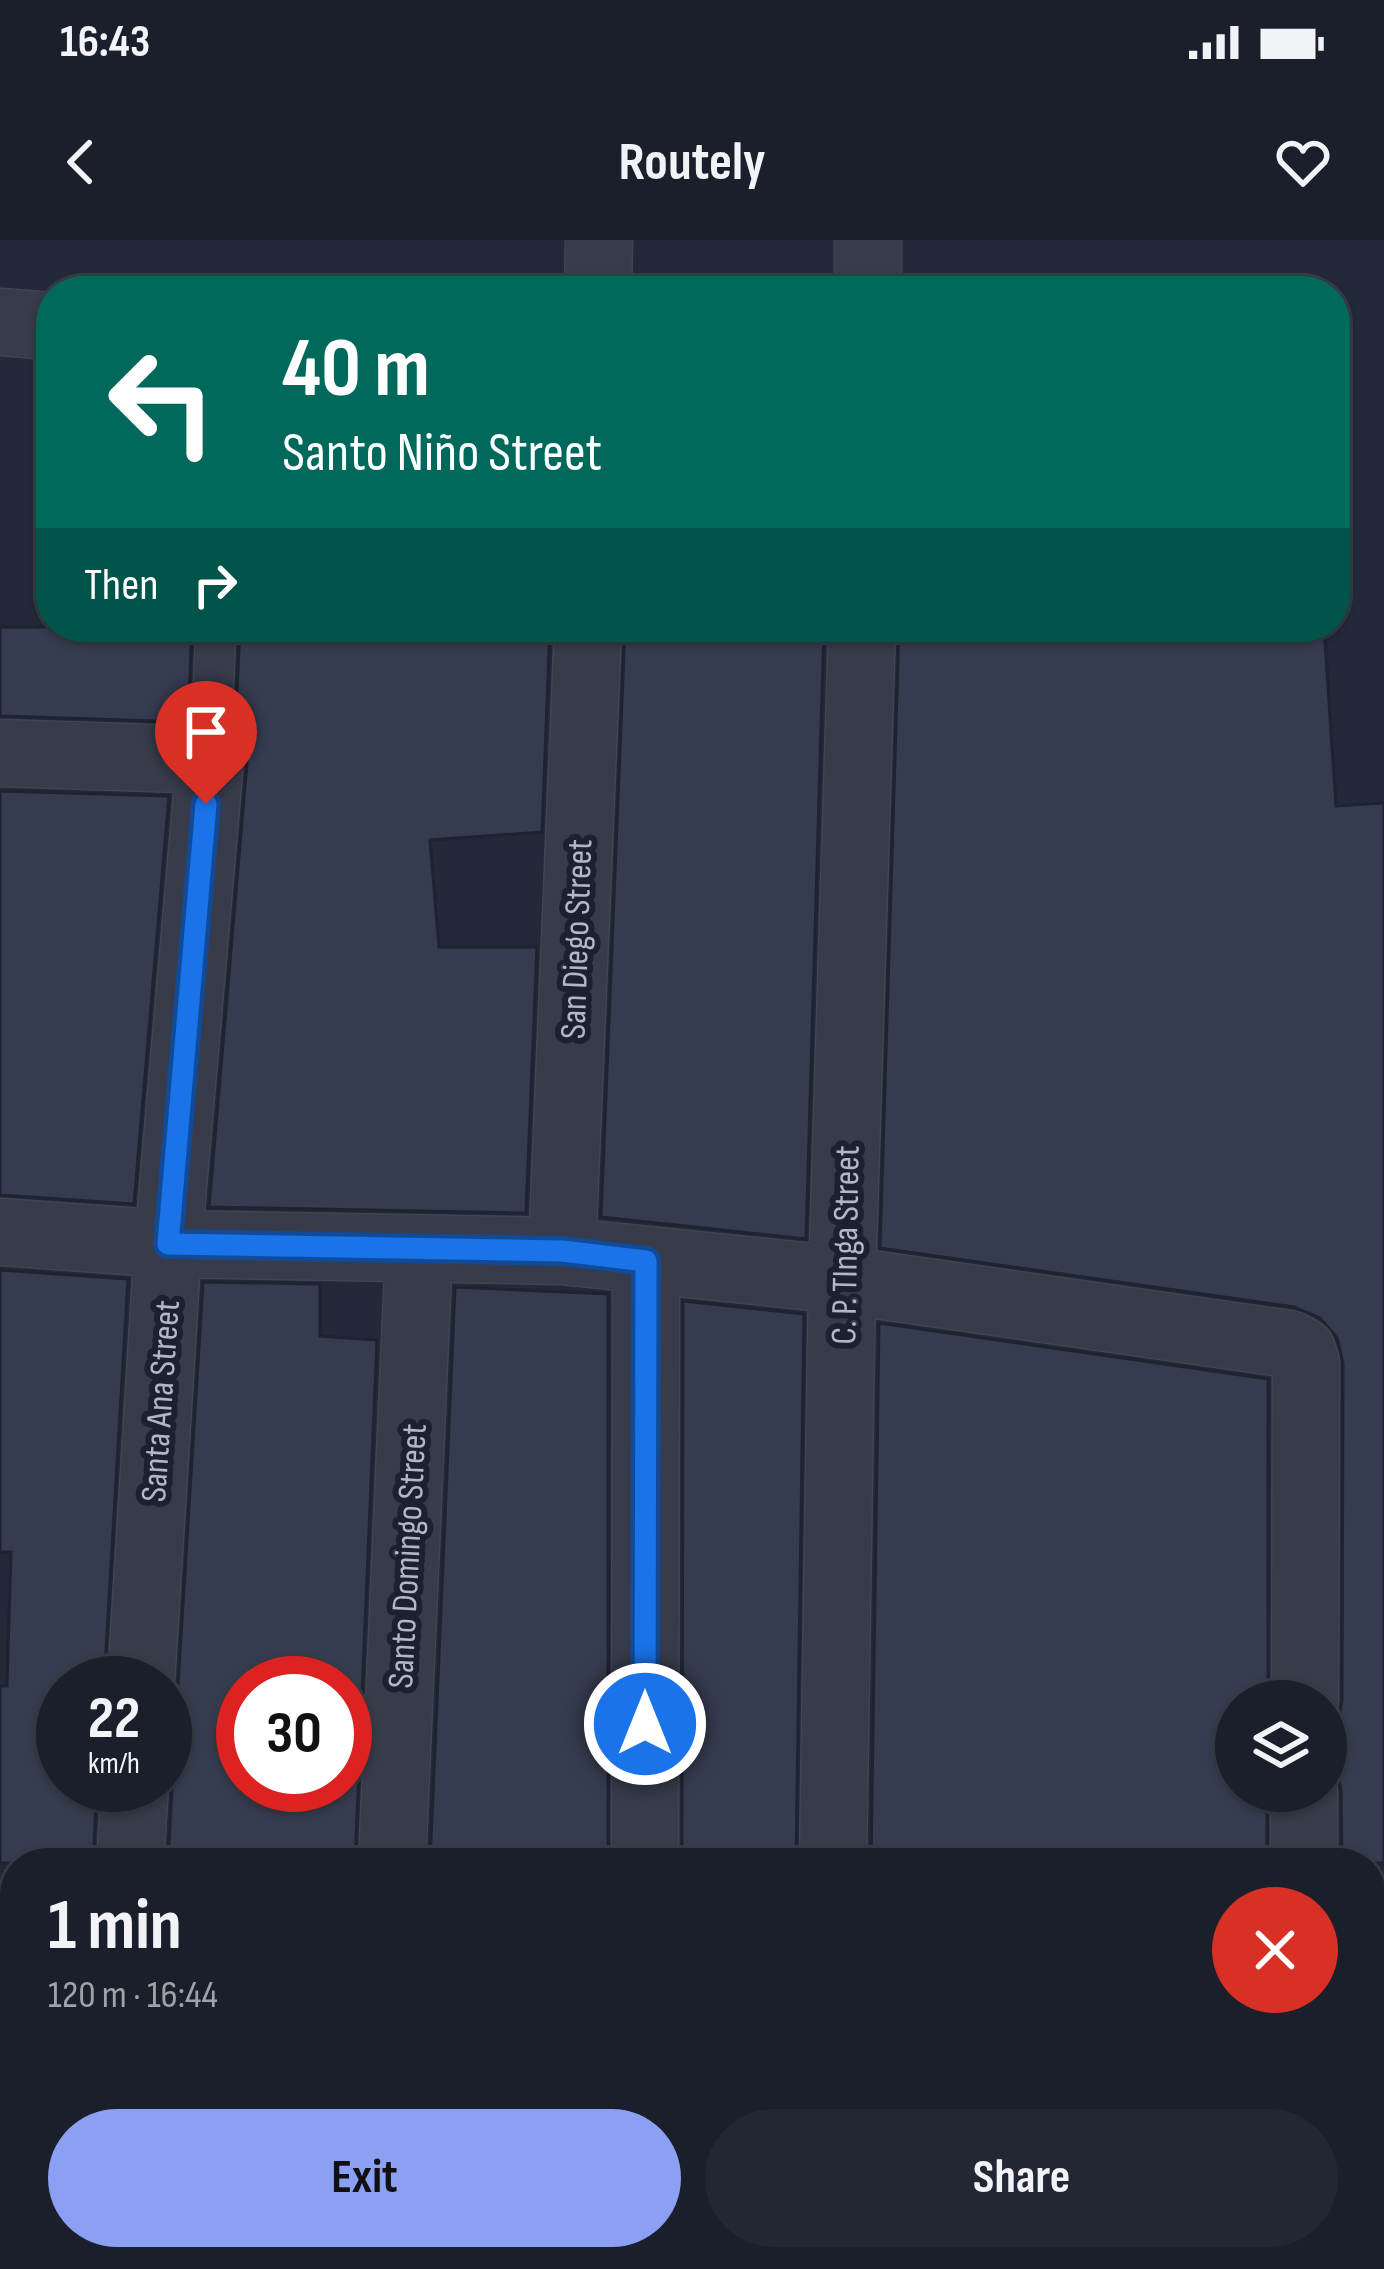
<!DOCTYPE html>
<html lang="en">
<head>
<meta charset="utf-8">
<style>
	body { margin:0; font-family:"Sofia Sans Condensed",sans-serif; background:#232733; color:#f1f3f6; height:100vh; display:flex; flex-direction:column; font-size:45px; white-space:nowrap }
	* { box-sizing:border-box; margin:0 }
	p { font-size:39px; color:#9fa2a9 }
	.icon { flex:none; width:66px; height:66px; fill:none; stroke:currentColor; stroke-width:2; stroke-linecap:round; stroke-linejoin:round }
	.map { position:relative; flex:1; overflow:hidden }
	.panel { position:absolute; left:0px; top:1608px; width:1386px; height:423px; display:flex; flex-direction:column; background:#1a1f2b; border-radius:48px 48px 0 0; box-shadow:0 3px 9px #0004,0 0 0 3px #383d47 }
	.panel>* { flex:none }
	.guide { position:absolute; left:36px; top:36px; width:1314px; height:366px; border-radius:48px; box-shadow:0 3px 9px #0004,0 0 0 3px #383d47; background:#00695c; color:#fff; overflow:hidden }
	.fabs { position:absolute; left:1215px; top:1440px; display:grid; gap:24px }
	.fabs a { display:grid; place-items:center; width:132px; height:132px; border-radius:50%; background:#1a1f2b; box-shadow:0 3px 9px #0004,0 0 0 3px #383d47; font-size:60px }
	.speed { position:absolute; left:36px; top:1416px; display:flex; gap:24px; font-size:60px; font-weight:700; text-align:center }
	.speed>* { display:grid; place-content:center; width:156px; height:156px; border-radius:50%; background:#1a1f2b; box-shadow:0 3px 9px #0004,0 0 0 3px #383d47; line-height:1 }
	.speed small { font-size:30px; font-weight:400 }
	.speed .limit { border:18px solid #d22; background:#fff; color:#111 }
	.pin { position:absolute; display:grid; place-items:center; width:102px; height:102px; color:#fff; margin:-123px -51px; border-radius:50% 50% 50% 0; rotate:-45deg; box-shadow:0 0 12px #0007 }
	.pin .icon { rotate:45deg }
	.me { position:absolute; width:132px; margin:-66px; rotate:0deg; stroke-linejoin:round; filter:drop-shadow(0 0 9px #0008) }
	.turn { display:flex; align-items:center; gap:42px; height:252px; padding:0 48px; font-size:54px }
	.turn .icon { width:156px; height:156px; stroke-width:2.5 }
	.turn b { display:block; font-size:84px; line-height:102px }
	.then { display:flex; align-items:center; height:114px; padding:0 48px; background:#0003; gap:24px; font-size:45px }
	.round { display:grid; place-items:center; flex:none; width:126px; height:126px; border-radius:63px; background:#232733 }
	.head { display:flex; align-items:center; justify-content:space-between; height:204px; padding:0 48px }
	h1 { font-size:72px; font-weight:700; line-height:90px }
	.primary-button { display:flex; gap:24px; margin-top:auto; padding:24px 48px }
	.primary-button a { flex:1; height:138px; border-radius:72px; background:#8ba0f2; color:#111; font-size:48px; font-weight:700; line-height:138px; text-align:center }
	.primary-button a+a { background:#232733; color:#f1f3f6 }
	.status { display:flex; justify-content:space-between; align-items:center; height:84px; padding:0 60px; background:#1a1f2b; direction:ltr }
	.status svg { height:33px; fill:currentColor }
	header { display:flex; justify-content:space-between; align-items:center; height:156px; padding:0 48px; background:#1a1f2b; font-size:54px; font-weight:700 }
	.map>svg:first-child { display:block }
</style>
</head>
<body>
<div class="status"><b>16:43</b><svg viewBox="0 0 49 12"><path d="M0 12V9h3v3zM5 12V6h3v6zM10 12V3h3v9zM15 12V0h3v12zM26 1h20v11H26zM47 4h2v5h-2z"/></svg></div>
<header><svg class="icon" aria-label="back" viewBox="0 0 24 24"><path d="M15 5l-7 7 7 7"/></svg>Routely<svg class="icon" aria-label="heart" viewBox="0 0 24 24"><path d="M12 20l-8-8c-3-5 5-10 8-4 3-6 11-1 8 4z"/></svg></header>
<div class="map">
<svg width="1384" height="2029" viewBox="0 0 1384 2029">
	<rect width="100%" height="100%" fill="#232939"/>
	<path fill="#363c50" stroke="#1e2231" stroke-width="3" fill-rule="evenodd" d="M0 387H192L188 482 0 476Z
		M240 387H550L542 592 430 600 439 707H537L526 973 209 967 247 523 244 505 235 494Z
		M625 387H824L806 999 601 977Z
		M899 387H1324L1336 566 1384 563V1623H1342L1341 1550 1337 1533 1326 1522V1491L1338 1479 1342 1461 1343 1123 1337 1098 1320 1078 1294 1067 880 1008Z
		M0 551 169 556 134 964 0 955Z
		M0 1030 128 1039 104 1443H63V1545H97L93 1623H0V1446H7L11 1312H0Z
		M203 1042 320 1044V1096L377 1100 355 1623H168L172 1547 165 1524V1470L173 1463 178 1445ZM243 1443H345V1545H243Z
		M455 1047 608 1054V1623H430Z
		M683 1061 804 1074 796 1623H682Z
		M879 1083 1268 1139V1461H1236V1551H1267V1623H871Z"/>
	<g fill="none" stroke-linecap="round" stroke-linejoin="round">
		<defs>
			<path id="service" d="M210 520 216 387"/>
			<path id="minor" d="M868 0V51
				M598 51 599 0
				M0 82 51 86
				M0 513 210 520 168 1004 141 1443
				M0 992 168 1004 562 1011 842 1040 1289 1104 1302 1111 1306 1123 1305 1461
				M562 1011 588 387
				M130 1623 135 1545
				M392 1623 419 1009
				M645 1623 646 1020
				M833 1623 842 1040 862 387
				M1304 1623V1551
				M106 2029V2016
				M374 2029 375 2016
				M643 2029V2016
				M826 2029V2016
				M1279 2029 1280 2016"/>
		</defs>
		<use href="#service" stroke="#404453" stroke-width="42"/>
		<use href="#minor" stroke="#404453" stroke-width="69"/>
		<use href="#service" stroke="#373b4a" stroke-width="39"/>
		<use href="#minor" stroke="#373b4a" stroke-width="66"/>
	</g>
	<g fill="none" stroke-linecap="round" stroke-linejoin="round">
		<defs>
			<path id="route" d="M206 564 168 1004 562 1011 646 1021 645 1484"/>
		</defs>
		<use href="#route" stroke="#114b97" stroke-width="30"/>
		<use href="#route" stroke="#1a73e8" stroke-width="21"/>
	</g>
	<g text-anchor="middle" stroke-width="12" stroke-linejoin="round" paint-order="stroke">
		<g font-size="36" fill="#b2b6c6" stroke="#1c202f">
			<text transform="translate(575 699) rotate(-88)" y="13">San Diego Street</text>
			<text transform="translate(844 1005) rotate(-89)" y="13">C. P. TInga Street</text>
			<text transform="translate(159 1161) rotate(-86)" y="13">Santa Ana Street</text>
			<text transform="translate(406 1316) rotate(-87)" y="13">Santo Domingo Street</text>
		</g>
	</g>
</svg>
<div class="fabs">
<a><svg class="icon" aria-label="layers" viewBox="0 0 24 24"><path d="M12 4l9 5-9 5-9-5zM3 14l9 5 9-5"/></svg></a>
</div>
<div class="speed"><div>22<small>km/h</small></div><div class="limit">30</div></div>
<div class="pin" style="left:206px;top:564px;background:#d93025"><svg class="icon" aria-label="arrive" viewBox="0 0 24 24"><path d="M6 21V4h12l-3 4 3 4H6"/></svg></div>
<svg class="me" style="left:645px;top:1484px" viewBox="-20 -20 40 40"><circle r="17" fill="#1a73e8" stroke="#fff" stroke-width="3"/><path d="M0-11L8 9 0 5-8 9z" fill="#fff"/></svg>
<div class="guide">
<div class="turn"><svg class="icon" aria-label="left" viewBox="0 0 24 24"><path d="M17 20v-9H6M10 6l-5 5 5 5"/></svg><div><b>40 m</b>Santo Niño Street</div></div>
<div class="then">Then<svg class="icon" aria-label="right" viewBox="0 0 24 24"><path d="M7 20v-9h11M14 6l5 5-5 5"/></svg></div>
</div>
<section class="panel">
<div class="head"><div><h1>1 min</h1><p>120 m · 16:44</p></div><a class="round" style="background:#d93025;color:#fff"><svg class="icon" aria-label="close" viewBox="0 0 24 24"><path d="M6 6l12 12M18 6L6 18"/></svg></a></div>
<div class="primary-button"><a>Exit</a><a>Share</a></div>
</section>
</div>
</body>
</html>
